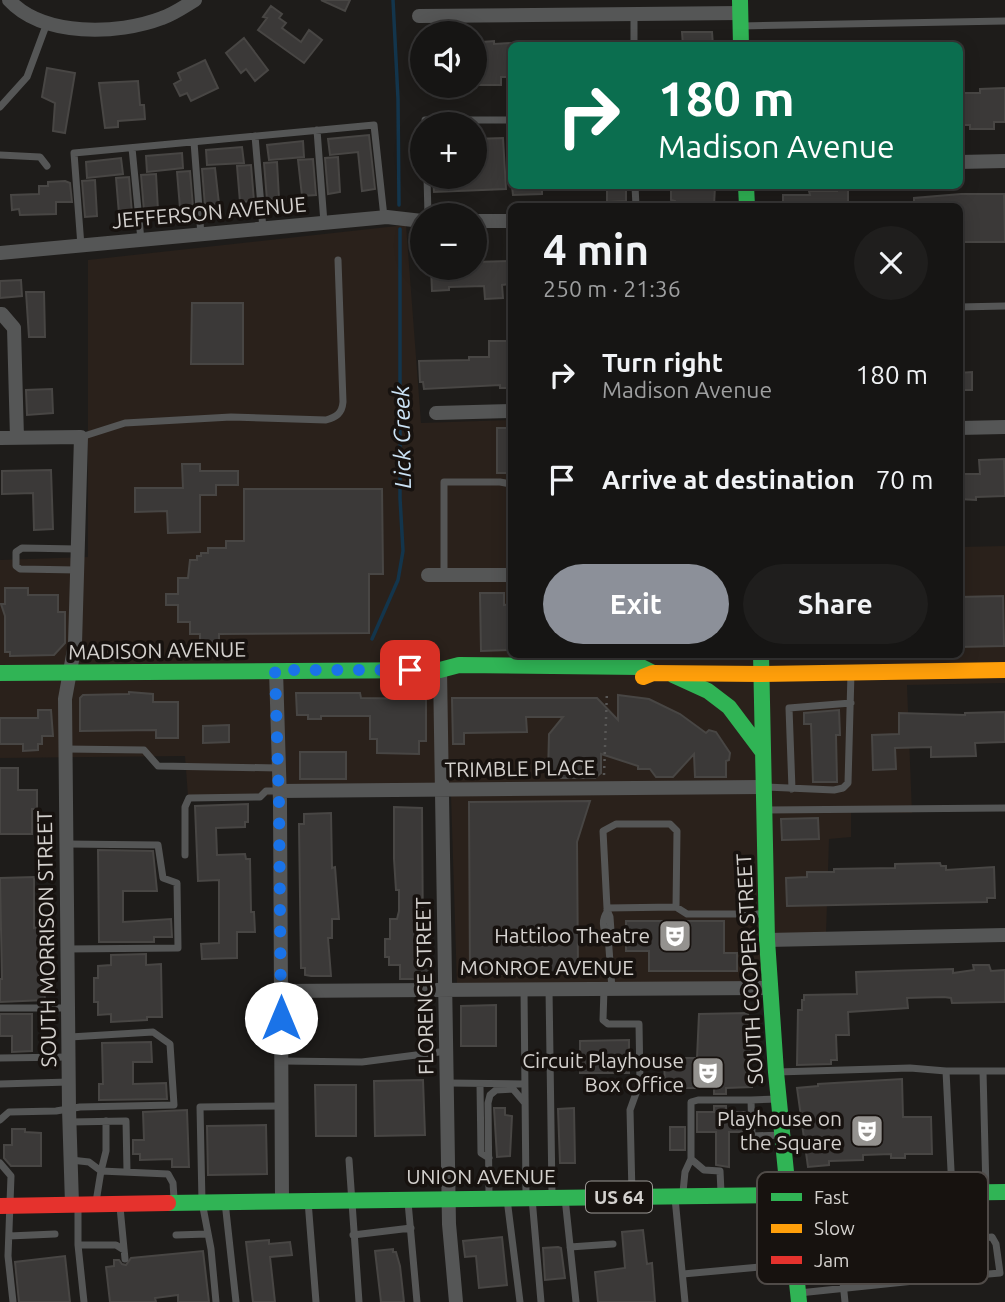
<!DOCTYPE html>
<html lang="en">
<head>
<meta charset="utf-8">
<style>
	body { margin:0; font-family:Ubuntu,sans-serif; background:#1f1e1d; color:#f1f3f6; height:100vh; display:flex; flex-direction:column; font-size:26px; white-space:nowrap }
	* { box-sizing:border-box; margin:0 }
	p { font-size:23px; color:#9e9fa0 }
	.icon { flex:none; width:38px; height:38px; fill:none; stroke:currentColor; stroke-width:2; stroke-linecap:round; stroke-linejoin:round }
	.map { position:relative; flex:1; overflow:hidden }
	.panel { position:absolute; left:508px; top:203px; width:455px; height:455px; display:flex; flex-direction:column; background:#161514; border-radius:10px; box-shadow:0 4px 18px #0003,0 0 0 2px #353434 }
	.panel>* { flex:none }
	.guide { position:absolute; left:508px; top:42px; width:455px; height:147px; border-radius:10px; box-shadow:0 4px 18px #0003,0 0 0 2px #353434; background:#0b6e4f; color:#fff; overflow:hidden }
	.buttons { position:absolute; left:410px; top:21px; display:grid; gap:14px }
	.buttons a { display:grid; place-items:center; width:77px; height:77px; border-radius:50%; background:#161514; box-shadow:0 4px 18px #0003,0 0 0 2px #353434; font-size:35px }
	.pin { position:absolute; display:grid; place-items:center; width:60px; height:60px; color:#fff; margin:-30px; border-radius:14px; box-shadow:0 4px 10px #0006 }
	.me { position:absolute; width:77px; margin:-38px; rotate:0deg; stroke-linejoin:round; filter:drop-shadow(0 0 5px #0008) }
	.turn { display:flex; align-items:center; gap:24px; height:147px; padding:0 35px; font-size:32px }
	.turn .icon { width:91px; height:91px; stroke-width:2.5 }
	.turn b { display:block; font-size:49px; line-height:60px }
	.round { display:grid; place-items:center; flex:none; width:74px; height:74px; border-radius:37px; background:#1f1e1d }
	.summary { display:flex; align-items:center; justify-content:space-between; height:119px; padding:0 35px }
	h1 { font-size:42px; font-weight:700; line-height:52px }
	.primary-button { display:flex; gap:14px; margin-top:auto; padding:14px 35px }
	.primary-button a { flex:1; height:80px; border-radius:42px; background:#8c9099; color:#fff; font-size:28px; font-weight:700; line-height:80px; text-align:center }
	.primary-button a+a { background:#1f1e1d; color:#f1f3f6 }
	ul { padding:0; list-style:none }
	li { display:flex; align-items:center; gap:21px; height:105px; padding:0 35px }
	li div { flex:1 }
	li b { display:block; font-size:26px }
	li em { font-style:normal }
	.map>svg:first-child { display:block }
</style>
</head>
<body>
<div class="map">
<svg width="1005" height="1302" viewBox="0 0 1005 1302">
	<rect width="100%" height="100%" fill="#1e1c1a"/>
	<path fill="#2a211b" d="M406 225 421 423 511 420V654H959V547L1005 546V683L907 685 912 813 851 812V837L829 839 826 935H764L765 982 457 986 451 795 188 796 185 756 0 758V560L88 557V260Z"/>
	<g fill="none" stroke-linecap="round" stroke-linejoin="round">
		<path stroke="#13354c" stroke-width="3.5" d="M393 0 398 99 399 205
			M372 639 398 580 403 551 400 498V229"/>
	</g>
	<path fill="#3b3938" stroke="#484644" stroke-width="2" d="M321 0H350L345 11Z
		M271 6 282 14 279 18 286 23 282 28 301 42 309 30 322 40 304 63 258 30 267 18 263 17Z
		M682 32H712L713 46H683Z
		M244 38 268 70 255 81 246 69 241 73 226 53Z
		M494 41V44L511 43V77H501V85H478L477 46H482V42Z
		M205 60 218 88 191 101 187 93 180 96 174 84 181 80 178 73Z
		M47 68 75 73 65 133 53 131 55 103 42 97Z
		M138 81 140 105H144L145 119 118 121V127L105 128 99 83Z
		M1005 88V122H994V129H970V125H959V93H980V89Z
		M369 135 375 189 362 191 358 152 330 155 328 139Z
		M503 138 506 189 434 192 433 177H474V139Z
		M303 141 304 157 269 160 267 145Z
		M242 147 244 163 207 165 206 150Z
		M182 153 183 168 147 172 146 156Z
		M338 157 340 192 328 194 325 158Z
		M121 158 123 174 87 178 86 162Z
		M313 159 316 195 302 196 298 160Z
		M277 162 279 198 267 200 264 163Z
		M251 165 254 201 240 202 237 166Z
		M215 168 219 204 205 206 202 169Z
		M190 171 193 207 180 208 177 172Z
		M156 174 158 210 144 211 141 175Z
		M129 177 132 213 119 214 116 178Z
		M95 180 97 216 85 217 82 181Z
		M65 181 70 183 72 202H56V214L20 215 19 209 12 210 11 195 39 194V186H48V182Z
		M512 186H542V194L513 195Z
		M607 186H626V201L607 202Z
		M676 186H715L714 206 675 204V201L671 200V188H676Z
		M837 187H848V202H833V206H783V195H810L809 191H837Z
		M961 194H1004L1005 242H962L959 206H914V198Z
		M511 261V284L502 285 503 298 485 299 484 286 449 287V290L432 291 431 268H474V262Z
		M21 280 22 296 0 298V281Z
		M26 292H44L45 337H29Z
		M192 303H243V364H191Z
		M489 341H511V388H500V385L424 389 423 382H420L419 361 469 360V357H489Z
		M972 372V390H959V373Z
		M52 389 53 413 27 415 26 390Z
		M497 428H511V473H497Z
		M1004 459 1005 496 976 497V500L959 499V474H980L979 460Z
		M182 464H200V471H238V485H216V495H200V532L168 533 167 511 135 512V488H183Z
		M51 470 53 529 34 530 33 493 2 494V471Z
		M244 489H382L383 574H369V633L219 634V647L200 648V634H190V622H178V605H166V594H178V578H188L190 560H197V556H201V553H208V548H226V541H244Z
		M5 588H28V595H58V612H65V643L54 655 10 656V652H5V616L1 604H5Z
		M480 593H504V605L511 604V650L481 651Z
		M1003 596 1004 646 959 647V597Z
		M129 692 153 694V702H178V738H156V730L80 731V698L83 695 129 694Z
		M296 693H360L361 698 426 699V741H419V754L377 753V739H370V716H321V719H308V715H297Z
		M618 695 649 699 680 714 706 733 709 730 716 732 730 753 729 760 726 761V777H695L694 754 673 777H656L650 769H638V766L601 754V773L595 778H555L548 774 549 734 563 717H526L527 732 464 733V744H453L452 698H597L618 720Z
		M38 710H51L53 736H42V744H38V750L23 751V744H0V718H38Z
		M839 710 840 735H836L837 782H813L811 724H804V713Z
		M1005 712V742L975 743 976 756 931 757V747L895 748 896 769 873 770 872 735 899 734V713L965 715V713Z
		M229 725V742L203 743V726Z
		M300 752H346V779H300Z
		M0 768H18V790H37V809H32V834H0Z
		M590 801 577 842 578 973 470 975 469 802Z
		M248 804V822H245V827L216 828 217 855 245 854 246 859H250L251 912H254L255 932H237V958L202 959 201 944 219 943V880L198 881 195 806Z
		M394 807 422 808 423 944H419V967H431L430 979H400V965H389V957H385V939H390V919H397L399 911V890H396L394 859Z
		M331 813 332 868 335 867 339 919H332V938H328L331 976H311L305 975V968H301L299 824H304V814Z
		M818 818 819 839 782 840 781 819Z
		M98 850 153 851 157 891H123V922L171 919 172 937H154V942H99Z
		M940 863 941 866H946V870L994 867 995 898H987V902L787 906 786 878 807 877V872H834V869L895 868V864Z
		M34 877V928L38 927 39 978H44L45 1000 0 1002V979H2L0 878Z
		M626 921H724V953H737V971H649V951H626Z
		M146 954V965L161 964 162 1017H147V1020L111 1022V1014L98 1015V1002H94V978H98V966L111 965V955Z
		M973 965H989L991 971 1005 970V1002L952 1003 951 998 944 997 907 998 908 1008 848 1012 849 1035H836L837 1060H831V1064L797 1065 798 1010H802V1000H804V995L857 994 856 972 953 969V973L974 970Z
		M496 1005V1046H461V1006Z
		M748 1013 752 1087 726 1088V1094H714V1088H665L664 1058H697L699 1014Z
		M0 1014H32V1051L12 1052V1036H0Z
		M629 1040V1073H580V1041Z
		M151 1042 152 1062H133V1084L166 1083 167 1099 99 1100V1084H103L102 1043Z
		M902 1079 903 1117H931L932 1154H905V1158H891V1154L863 1155V1160L829 1161V1165L808 1167 797 1088 818 1086V1084Z
		M423 1080 425 1135 375 1136 374 1081Z
		M315 1085H356V1136H316Z
		M714 1106H726V1112H745L746 1132H729V1167L716 1165V1132H697V1112H714Z
		M494 1108H505V1115L512 1116 510 1156 497 1157Z
		M574 1108 575 1163H560L558 1109Z
		M187 1110 189 1167H172V1159L140 1160V1154H133V1140H144L143 1112Z
		M266 1125 267 1174 208 1175 207 1126Z
		M670 1127H685V1150H670Z
		M12 1129H25V1132L41 1133V1166H11L4 1158V1145H12Z
		M643 1230 647 1264 652 1263 655 1302H598L595 1272 625 1268 622 1232Z
		M502 1237 507 1285 479 1288 476 1256 465 1257 463 1241Z
		M269 1240V1244L290 1242 292 1255 270 1257 275 1302H253L246 1242Z
		M558 1247 561 1248 565 1278 545 1280 543 1248Z
		M393 1249V1252H396L400 1266 404 1302H381L375 1251Z
		M203 1251 209 1302H178V1295L155 1298 156 1302H110L106 1267 114 1266V1260H119L122 1264 126 1265 131 1258Z
		M65 1256 70 1302H19L15 1262Z"/>
	<g fill="none" stroke-linecap="round" stroke-linejoin="round">
		<path stroke="#585756" stroke-width="2.5" stroke-dasharray="2 5" stroke-linecap="butt" d="M604 775 607 691"/>
		<path stroke="#555656" stroke-width="7" d="M634 14V46
			M741 26 1005 21
			M0 107 27 77 47 23
			M425 124V120H511
			M317 130 324 223
			M255 136 263 229
			M194 142 201 235
			M132 148 141 240
			M0 155 40 157 47 166
			M427 177 428 215
			M635 186 636 206
			M81 246 74 153 374 125 384 217
			M959 307 1005 306
			M81 437 125 423 231 417 326 420C336 417 342 414 343 402L338 260
			M77 570 20 569 16 566V552L22 548 77 549
			M444 575V482H500L511 484
			M66 749 144 750 158 766 278 768
			M766 787 834 790 843 788 848 783 851 673
			M792 789 789 708 851 703
			M767 810 1005 808
			M67 844 158 845 163 878 177 883 178 948 67 949
			M185 855V807L189 798 260 797 266 791H279
			M676 907 677 831 670 824H616L603 831 607 908 676 907 687 914H765
			M607 910 610 917 611 931 608 935
			M607 912C602 919 602 929 608 935L612 989
			M524 989 526 1194
			M549 989 552 1193
			M604 989 603 1020 608 1024H639L640 1082 630 1110 632 1194
			M0 1008H69
			M0 1058 69 1057
			M282 1061 362 1062 447 1051
			M983 1071 986 1191
			M777 1072 910 1068 946 1071
			M448 1083 524 1084
			M0 1084 69 1082
			M480 1085 481 1153 489 1158
			M778 1099 751 1100 752 1136 782 1135
			M0 1120 9 1112 56 1111 80 1107 174 1105 170 1044 153 1032 70 1037
			M70 1122 126 1121 127 1171
			M71 1160 89 1162 101 1171
			M349 1160 359 1302
			M0 1163 11 1176 8 1256 13 1302
			M101 1171 106 1151V1121
			M952 1190 946 1071H1005
			M683 1192 685 1172 691 1159
			M721 1192 720 1171 704 1170 691 1159V1102L698 1100H751
			M489 1194 488 1103 490 1095 496 1090 513 1089 524 1102
			M532 1198 541 1302
			M565 1198 576 1302
			M675 1198 685 1302
			M507 1199 520 1302
			M308 1201 316 1302
			M96 1202 101 1171 168 1174 173 1183 174 1198
			M225 1202 236 1302
			M408 1202 417 1302
			M78 1207V1245L84 1302
			M120 1207 125 1259
			M176 1235 207 1234
			M353 1235 411 1228
			M9 1236 55 1234
			M78 1245H116L124 1250
			M570 1247 613 1244
			M760 1267 776 1275 795 1273
			M683 1274 760 1267 778 1255 793 1253
			M799 1293 943 1278 934 1194
			M216 1302 211 1249 202 1202 200 1107 281 1106
			M845 1302 840 1252 992 1237 996 1244 1000 1273 943 1278"/>
		<path stroke="#555656" stroke-width="14" d="M9 0C43 37 118 35 162 18 174 14 185 6 195 0
			M419 16 740 13
			M959 162 1005 161
			M474 221H511
			M0 253 387 217 422 221
			M0 314H2L14 328 17 438
			M436 413 511 411
			M959 428 1005 427
			M0 438 81 437 75 644 65 699 69 1109 72 1204
			M428 575H511
			M276 670 280 802 282 1200
			M440 670 449 1224 456 1302
			M279 791 762 787
			M767 940 1005 935
			M280 991 771 988"/>
		<path stroke="#30b455" stroke-width="16" d="M740 0 741 46
			M746 186 747 206
			M761 654 767 940 776 1072 799 1302
			M0 673 440 670 459 665 641 667 653 673
			M673 675 708 691 729 707 762 751
			M168 1203 1005 1192"/>
		<path stroke="#ff9f0a" stroke-width="16" d="M643 677 653 673 761 674 1005 670"/>
		<path stroke="#e5322d" stroke-width="16" d="M0 1206 168 1203"/>
	</g>
	<g fill="none" stroke-linecap="round" stroke-linejoin="round">
		<path stroke="#1a73e8" stroke-width="12" stroke-dasharray="0 21.6" d="M281 1018 279 802 275 670H410"/>
	</g>
	<defs>
		<symbol id="theatre-square" viewBox="-11 -11 22 22"><rect x="-9" y="-9" width="18" height="18" rx="4" fill="#94928f" stroke="#17120f"/><path d="M-5-5.5Q0-4 5-5.5V0Q5 5 0 6Q-5 5-5 0ZM-3.3-2.5H-1v1.5H-3.3ZM1-2.5H3.3v1.5H1ZM-2.8 1Q0 5.5 2.8 1Z" fill="#fff"/></symbol>
	</defs>
	<g fill-rule="evenodd">
		<use href="#theatre-square" x="656" y="917" width="38" height="38"/>
		<use href="#theatre-square" x="689" y="1054" width="38" height="38"/>
		<use href="#theatre-square" x="848" y="1112" width="38" height="38"/>
	</g>
	<g text-anchor="middle" stroke-width="7" stroke-linejoin="round" paint-order="stroke">
		<rect fill="#17120f" stroke="#9b9895" stroke-width="2" x="586" y="1181.5" width="66" height="31" rx="5"/>
		<g font-size="19" font-weight="bold" fill="#d4d1ce">
			<text x="619" y="1204">US 64</text>
		</g>
		<g font-size="21" fill="#d4d1ce" stroke="#17120f">
			<text transform="translate(209 213) rotate(-5)" y="7">JEFFERSON AVENUE</text>
			<text transform="translate(157 651) rotate(-1)" y="7">MADISON AVENUE</text>
			<text transform="translate(520 769) rotate(-1)" y="7">TRIMBLE PLACE</text>
			<text transform="translate(47 939) rotate(-91)" y="7">SOUTH MORRISON STREET</text>
			<text x="547" y="975">MONROE AVENUE</text>
			<text transform="translate(750 969) rotate(-93)" y="7">SOUTH COOPER STREET</text>
			<text transform="translate(425 986) rotate(-91)" y="7">FLORENCE STREET</text>
			<text x="481" y="1184">UNION AVENUE</text>
		</g>
		<g font-size="21" fill="#d4d1ce" stroke="#17120f" text-anchor="end">
			<text x="650" y="943">Hattiloo Theatre</text>
			<text x="684" y="1068">Circuit Playhouse<tspan x="684" dy="24">Box Office</tspan></text>
			<text x="842" y="1126">Playhouse on<tspan x="842" dy="24">the Square</tspan></text>
		</g>
		<g font-size="23" font-style="italic" fill="#cbe3f6" stroke="#17120f">
			<text transform="translate(402 437) rotate(-91)" y="8">Lick Creek</text>
		</g>
	</g>
	<rect x="757" y="1172" width="231" height="112" rx="10" fill="#17120f" stroke="#504b48" stroke-width="2"/>
	<rect x="771" y="1193" width="31" height="8" fill="#30b455"/>
	<rect x="771" y="1224" width="31" height="9" fill="#ff9f0a"/>
	<rect x="771" y="1256" width="31" height="8" fill="#e5322d"/>
	<g font-size="19" fill="#d4d1ce">
		<text x="814" y="1204">Fast</text>
		<text x="814" y="1235">Slow</text>
		<text x="814" y="1267">Jam</text>
	</g>
</svg>
<div class="buttons">
<a><svg class="icon" aria-label="sound" viewBox="0 0 24 24"><path d="M4 9h4l5-4v14l-5-4H4zM17 9q2 3 0 6"/></svg></a>
<a>+</a>
<a>−</a>
</div>
<div class="pin" style="left:410px;top:670px;background:#d93025"><svg class="icon" aria-label="arrive" viewBox="0 0 24 24"><path d="M6 21V4h12l-3 4 3 4H6"/></svg></div>
<svg class="me" style="left:281px;top:1018px" viewBox="-20 -20 40 40"><circle r="19" fill="#fff"/><path d="M0-13L10 11 0 6-10 11z" fill="#1a73e8"/></svg>
<div class="guide">
<div class="turn"><svg class="icon" aria-label="right" viewBox="0 0 24 24"><path d="M7 20v-9h11M14 6l5 5-5 5"/></svg><div><b>180 m</b>Madison Avenue</div></div>
</div>
<section class="panel">
<div class="summary"><div><h1>4 min</h1><p>250 m · 21:36</p></div><a class="round"><svg class="icon" aria-label="close" viewBox="0 0 24 24"><path d="M6 6l12 12M18 6L6 18"/></svg></a></div>
<ul>
<li><svg class="icon" aria-label="right" viewBox="0 0 24 24"><path d="M7 20v-9h11M14 6l5 5-5 5"/></svg><div><b>Turn right</b><p>Madison Avenue</p></div><em>180 m</em></li>
<li><svg class="icon" aria-label="arrive" viewBox="0 0 24 24"><path d="M6 21V4h12l-3 4 3 4H6"/></svg><div><b>Arrive at destination</b></div><em>70 m</em></li>
</ul>
<div class="primary-button"><a>Exit</a><a>Share</a></div>
</section>
</div>
</body>
</html>
